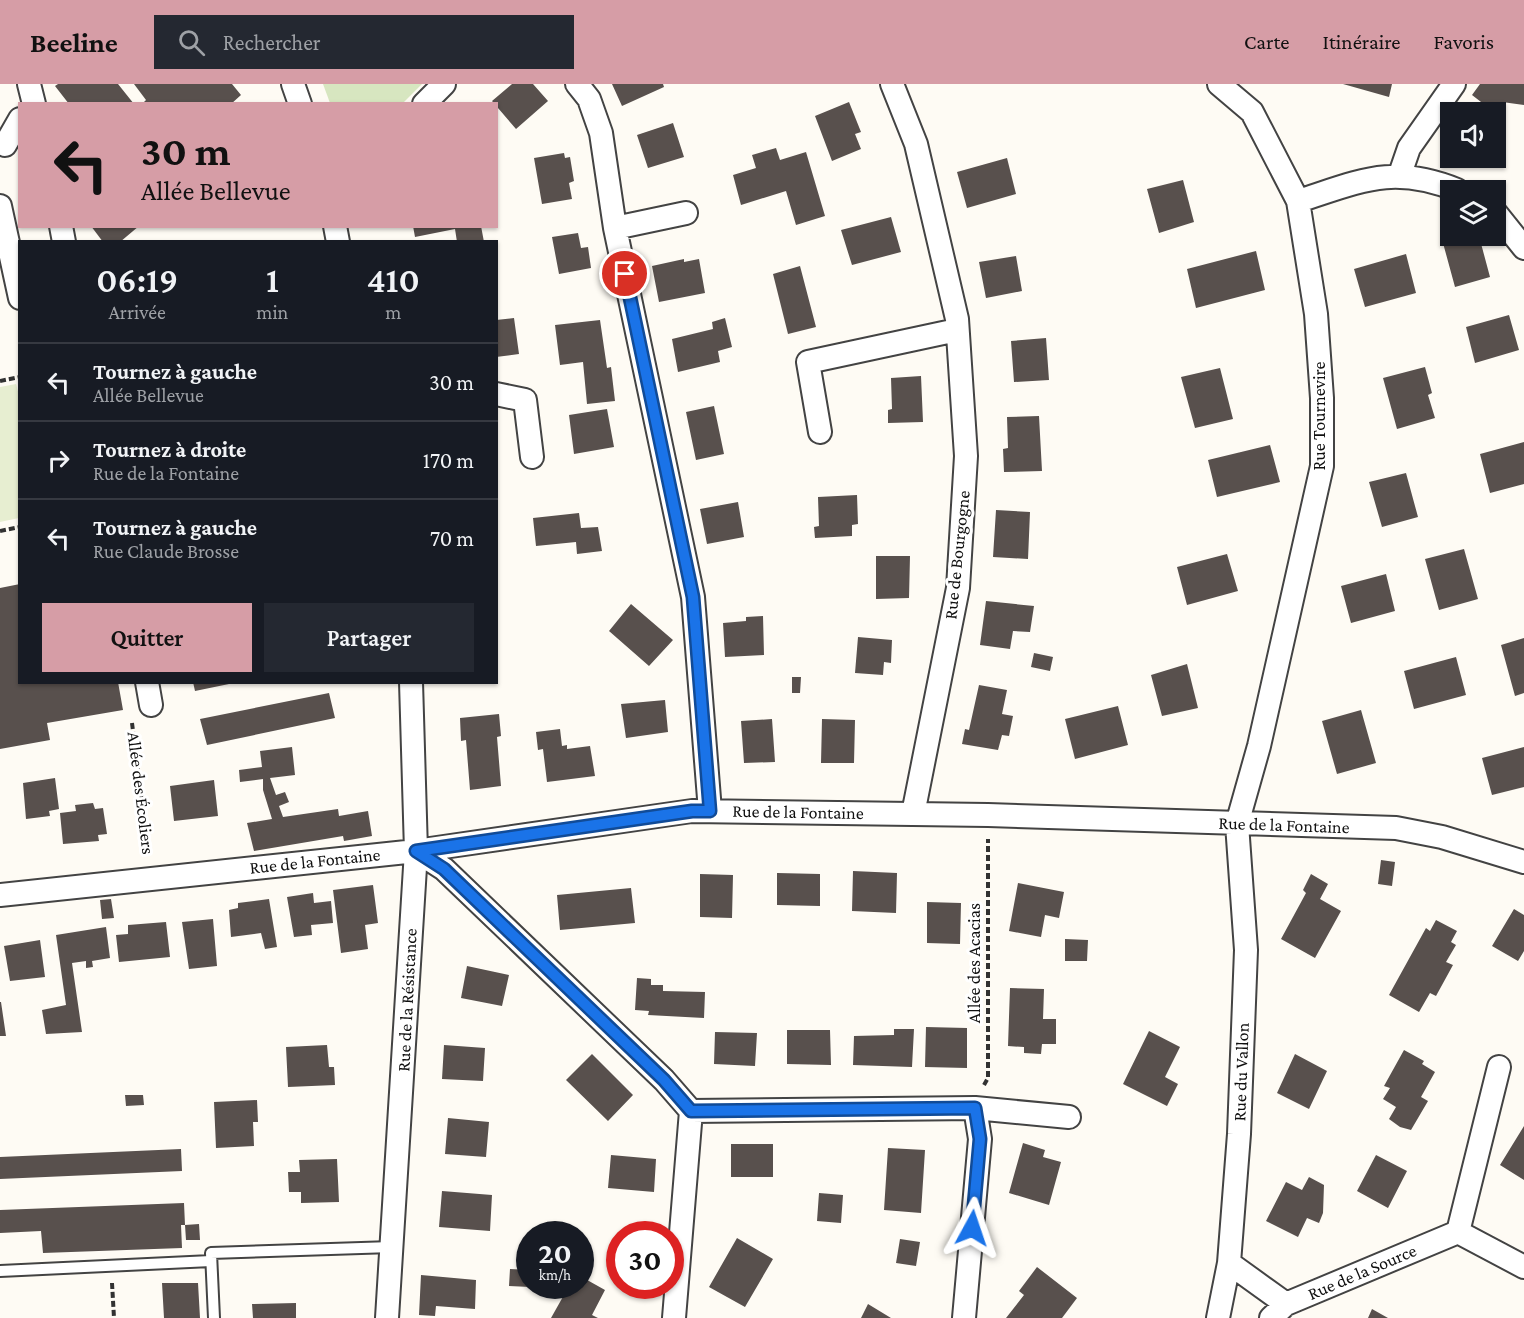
<!DOCTYPE html>
<html lang="fr">
<head>
<meta charset="utf-8">
<style>
	body { margin:0; font-family:"Crimson Pro",serif; background:#242831; color:#f1f3f6; height:100vh; display:flex; flex-direction:column; font-size:22px; white-space:nowrap }
	* { box-sizing:border-box; margin:0 }
	p { font-size:20px; color:#9ea1a6 }
	.icon { flex:none; width:33px; height:33px; fill:none; stroke:currentColor; stroke-width:2; stroke-linecap:round; stroke-linejoin:round }
	.map { position:relative; flex:1; overflow:hidden }
	.sheet { position:absolute; left:18px; top:156px; width:480px; height:444px; display:flex; flex-direction:column; background:#171b24; border-radius:0px; box-shadow:0 2px 4px #0004 }
	.sheet>* { flex:none }
	.hud { position:absolute; left:18px; top:18px; width:480px; height:126px; border-radius:0px; box-shadow:0 2px 4px #0004; background:#d69da6; color:#111; overflow:hidden }
	.buttons { position:absolute; left:1440px; top:18px; display:grid; gap:12px }
	.buttons a { display:grid; place-items:center; width:66px; height:66px; border-radius:0px; background:#171b24; box-shadow:0 2px 4px #0004; font-size:30px }
	.speed { position:absolute; left:516px; top:1137px; display:flex; gap:12px; font-size:30px; font-weight:700; text-align:center }
	.speed>* { display:grid; place-content:center; width:78px; height:78px; border-radius:50%; background:#171b24; box-shadow:0 2px 4px #0004; line-height:1 }
	.speed small { font-size:15px; font-weight:400 }
	.speed .limit { border:9px solid #d22; background:#fff; color:#111 }
	.pin { position:absolute; display:grid; place-items:center; width:51px; height:51px; color:#fff; margin:-26px; border:3px solid #fff; border-radius:50%; box-shadow:0 2px 6px #0007 }
	.me { position:absolute; width:66px; margin:-33px; rotate:5deg; stroke-linejoin:round; filter:drop-shadow(0 0 4px #0008) }
	.turn { display:flex; align-items:center; gap:21px; height:126px; padding:0 24px; font-size:27px }
	.turn .icon { width:78px; height:78px; stroke-width:2.5 }
	.turn b { display:block; font-size:42px; line-height:51px }
	.eta { display:flex; justify-content:space-evenly; align-items:center; height:102px; text-align:center }
	.eta b { font-size:36px; font-weight:600; line-height:42px }
	.action { display:flex; gap:12px; margin-top:auto; padding:12px 24px }
	.action a { flex:1; height:69px; border-radius:0px; background:#d69da6; color:#111; font-size:24px; font-weight:600; line-height:69px; text-align:center }
	.action a+a { background:#242831; color:#f1f3f6 }
	ul { padding:0; list-style:none }
	li { display:flex; align-items:center; gap:18px; height:78px; padding:0 24px; border-top:2px solid #363941 }
	li div { flex:1 }
	li b { display:block; font-size:22px }
	li em { font-style:normal }
	header { display:flex; align-items:center; gap:36px; box-sizing:border-box; height:84px; padding:0 30px; background:#d69da6; color:#111 }
	header strong { font-size:28px }
	nav { display:flex; gap:33px; margin-inline-start:auto; font-size:21px }
	.search { width:420px; height:54px; background:#242831; display:flex; align-items:center; gap:15px; box-sizing:border-box; padding:0 21px; border-radius:0px; color:#9ea1a6; font-size:22px }
	.map>svg:first-child { display:block }
</style>
</head>
<body>
<header>
<strong>Beeline</strong>
<div class="search"><svg class="icon" aria-label="search" viewBox="0 0 24 24"><circle cx="10" cy="10" r="6"/><path d="M15 15l6 6"/></svg>Rechercher</div>
<nav><a>Carte</a><a>Itinéraire</a><a>Favoris</a></nav>
</header>
<div class="map">
<svg width="1524" height="1234" viewBox="0 0 1524 1234">
	<rect width="100%" height="100%" fill="#fefbf4"/>
	<path fill="#d7e6c0" d="M323 0H422L402 20 330 19Z"/>
	<path fill="#e7eed1" d="M16 300 20 315 19 434 0 438V303Z"/>
	<path fill="#58504d" d="M58 0H118L134 20H69L55 2Z
		M134 0H232L241 11 231 20H142L146 16Z
		M512 0H533L548 17 516 45 492 17Z
		M612 0H663L664 3 622 22Z
		M1343 0H1392L1389 13Z
		M1480 0H1524V21L1502 18 1494 28 1472 11Z
		M849 18 861 48 855 50 861 65 832 77 815 32Z
		M673 39 684 73 648 84 637 51Z
		M776 64 780 76 806 68 825 132 796 141 786 107 741 121 733 91 756 84 752 71Z
		M564 69 565 74 570 73 574 97 569 99 572 115 542 120 534 74Z
		M1007 74 1016 110 967 124 957 88Z
		M1183 96 1194 138 1159 149 1147 105Z
		M891 133 901 168 852 181 841 146Z
		M91 142H139L120 158H103Z
		M413 142H481L484 158H457L455 145 415 153Z
		M578 149 581 164 588 163 591 184 559 190 552 153Z
		M1470 152H1479L1490 193 1455 203 1443 159Z
		M1256 167 1265 206 1196 224 1187 185Z
		M1406 170 1416 209 1365 223 1354 185Z
		M1016 172 1022 207 986 214 979 178Z
		M684 175V178L699 175 705 209 659 218 652 182Z
		M800 182 816 243 788 250 773 190Z
		M1509 231 1519 266 1475 279 1466 243Z
		M514 234 519 270 496 273V236Z
		M725 234 732 263 718 267 720 278 678 288 672 255 713 245 712 238Z
		M600 236 607 284 611 283 615 317 587 320 583 278 560 281 555 241Z
		M1046 254 1049 296 1014 298 1011 257Z
		M1425 283 1432 309 1428 311 1435 334 1397 345 1383 294Z
		M1220 284 1233 335 1195 344 1181 293Z
		M921 292 923 338 888 339V326L892 325 891 294Z
		M714 322 724 370 696 376 686 328Z
		M607 325 614 363 574 370 569 331Z
		M1039 332 1042 387 1004 388 1003 365 1008 364 1007 333Z
		M1524 358V400L1490 409 1480 370Z
		M1270 361 1280 398 1217 413 1208 376Z
		M1406 389 1418 433 1382 443 1369 398Z
		M857 411 858 440 852 441V452L815 454 814 443 819 442 818 413Z
		M738 418 744 453 707 460 700 425Z
		M996 426 1030 428 1028 475 993 473Z
		M579 429 581 444 598 443 602 467 577 470 576 458 536 462 533 434Z
		M1464 465 1478 515 1439 526 1425 475Z
		M1227 470 1238 507 1187 521 1177 483Z
		M876 472H910L909 514 876 515Z
		M1386 490 1395 527 1351 539 1341 502Z
		M20 500V598H118L123 626 47 639 50 656 0 665V504Z
		M986 517 1034 522 1030 548 1013 547 1010 565 980 561Z
		M631 520 673 556 649 582 609 547Z
		M763 532 764 571 725 573 723 539 746 537V533Z
		M858 553 892 556 891 579 884 578 883 591 855 589Z
		M1524 554V609L1515 612 1501 561Z
		M1034 569 1053 573 1050 587 1031 583Z
		M1456 573 1466 611 1414 625 1404 587Z
		M1187 580 1198 624 1162 632 1151 591Z
		M792 593H801L800 609H792Z
		M193 598H229V600L195 607Z
		M979 601 1007 606 1002 630 1013 632 1009 652 1002 651 998 666 962 660 965 645 969 646Z
		M329 609 335 634 207 661 200 635Z
		M665 616 668 648 626 654 621 620Z
		M1118 622 1128 661 1075 675 1065 635Z
		M1361 626 1376 679 1337 690 1322 637Z
		M499 630 501 652 497 653 501 702 470 706 466 656 461 657 460 634Z
		M772 635 775 678 744 679 741 637Z
		M822 635 855 636 854 679H821Z
		M560 645 562 662 567 661V665L590 662 595 692 547 698 543 665 538 666 536 648Z
		M292 663 295 691 270 694 276 711 285 708 289 718 279 722 283 733 338 725 339 732 368 727 372 752 344 757 343 752 254 767 247 739 272 735 263 706V695L240 698 239 686 262 683 260 667Z
		M1524 663V703L1492 711 1482 674Z
		M55 694 59 725 49 727 50 732 26 735 23 699Z
		M214 696 218 732 174 737 170 702Z
		M93 719 95 725 103 724 107 750 98 751 99 757 63 760 60 729 76 727 75 721Z
		M1381 776 1395 778 1392 802 1378 800Z
		M853 787 897 789 896 829 852 827Z
		M777 789 820 790V822L777 821Z
		M700 790 733 791 732 834 700 833Z
		M1311 790 1328 800 1320 815 1341 827 1315 874 1281 855 1306 809 1303 806Z
		M1018 799 1064 808 1059 834 1045 831 1041 853 1009 847Z
		M373 801 378 839 365 841 368 865 341 869 333 806Z
		M631 804 635 839 560 846 557 811Z
		M313 809 314 819 331 817 333 839 311 841 312 851 294 853 287 813Z
		M111 815 114 834 102 835 100 816Z
		M269 815 277 863 265 865 261 849 231 853 229 826 238 824V819Z
		M927 818 961 819 960 860 927 859Z
		M1514 825 1524 831V867L1518 877 1492 862Z
		M213 835 217 882 189 885 182 838Z
		M1436 836 1457 847 1451 858 1456 861 1446 878 1453 881 1436 912 1430 909 1419 928 1389 911 1426 844 1430 847Z
		M166 838 170 873 119 878 116 851 128 850V841Z
		M106 843 110 874 92 877 93 883 86 884V877L72 879 82 948 46 950 42 926 66 921 56 851Z
		M1065 855 1088 856 1087 877H1065Z
		M40 856 45 893 10 897 4 862Z
		M467 882 509 891 502 922 461 914Z
		M637 894 651 895V901H663V907L705 908 704 934 648 931 649 927 635 926Z
		M1010 904 1044 905 1043 935H1056V960H1042L1041 970 1024 969V963L1008 962Z
		M0 918H1L6 952H0Z
		M926 943 967 944V984L925 983Z
		M894 945H914L912 983 853 981 854 952 894 951Z
		M787 946H830L831 981 787 980Z
		M1149 947 1180 963 1165 993 1178 1000 1167 1022 1123 1000Z
		M715 948 757 949 755 982 714 980Z
		M327 961 329 983H334L335 1001 288 1003 286 963Z
		M444 961 485 964 483 997 442 995Z
		M1404 966 1424 977 1422 980 1435 988 1421 1013 1428 1017 1411 1046 1400 1043 1389 1035 1396 1023 1383 1015 1390 1004 1384 1002Z
		M592 970 633 1011 608 1037 566 996Z
		M1295 970 1327 987 1309 1025 1277 1009Z
		M125 1011H143L144 1021 126 1022Z
		M257 1016 258 1038H253L254 1062 216 1064 214 1018Z
		M448 1034 489 1038 486 1073 445 1070Z
		M1524 1042V1096L1500 1081Z
		M1023 1059 1045 1066 1043 1073 1061 1078 1049 1121 1009 1109Z
		M731 1060H773V1093H731Z
		M888 1064 925 1066 921 1129 884 1126Z
		M181 1065 182 1087 0 1095V1073Z
		M611 1071 656 1075 654 1108 608 1104Z
		M1376 1071 1407 1087 1388 1124 1357 1107Z
		M337 1075 339 1118 301 1119V1108H289L288 1088H300L299 1076Z
		M1309 1093 1324 1101 1323 1129 1319 1139 1307 1134 1298 1153 1266 1137 1286 1098 1302 1106Z
		M442 1107 492 1111 490 1147 439 1143Z
		M819 1109 843 1111 841 1139 817 1137Z
		M184 1119 185 1141H181L182 1164 43 1169 41 1147 0 1149V1126Z
		M199 1140 200 1156H186L185 1141Z
		M737 1154 773 1175 745 1223 709 1203Z
		M900 1155 920 1158 916 1182 896 1179Z
		M1037 1183 1077 1214 1062 1234H1006L1024 1211 1019 1207Z
		M510 1185 530 1186V1203L509 1202Z
		M421 1191 476 1196 475 1225 436 1222 435 1232 419 1231Z
		M580 1192 605 1206 592 1231 598 1234H551L569 1202H580Z
		M162 1199H198L200 1234H164Z
		M296 1219V1234H253L252 1220Z
		M868 1220 891 1234H861Z
		M1372 1225 1388 1234H1368Z"/>
	<g fill="none" stroke-linecap="round" stroke-linejoin="round">
		<defs>
			<path id="service" d="M0 1187 211 1177
				M214 1234 211 1169 392 1163"/>
			<path id="minor" d="M29 0 34 20
				M293 0 300 20
				M577 0 589 15 601 49 615 144 693 513 710 727
				M892 0 916 60 957 235 966 372 958 504 913 730
				M1219 0 1252 28 1298 117
				M424 20 444 0
				M5 61 20 35
				M1399 93 1409 64 1454 0
				M0 122 20 214
				M1496 129 1524 164
				M61 142 64 158
				M335 142 338 158
				M615 144 686 129
				M496 310 525 316 532 373
				M820 348 808 278 957 246
				M147 598 151 621
				M416 767 444 785 664 996 691 1027 975 1024 1069 1033
				M0 811 416 767 692 727 988 731 1396 744 1442 753 1524 778
				M1458 1148 1524 1183
				M1229 1179 1286 1220
				M387 1234 416 767 411 598
				M674 1234 691 1027
				M964 1234 980 1055 975 1024
				M1218 1234 1229 1179 1239 1050 1246 866 1237 740 1259 662 1322 382V314L1316 230 1298 117C1361 97 1392 80 1457 106
				M1271 1234 1286 1220 1458 1148 1499 983"/>
		</defs>
		<use href="#service" stroke="#434343" stroke-width="14"/>
		<use href="#minor" stroke="#434343" stroke-width="26"/>
		<path stroke="#323232" stroke-width="4" stroke-dasharray="6 3" stroke-linecap="butt" d="M0 297 20 293
			M0 447 20 443
			M132 639 149 771
			M984 1001 988 994V755
			M112 1199 114 1234"/>
		<use href="#service" stroke="#fff" stroke-width="10"/>
		<use href="#minor" stroke="#fff" stroke-width="22"/>
	</g>
	<g fill="none" stroke-linecap="round" stroke-linejoin="round">
		<defs>
			<path id="route" d="M625 190 693 513 710 727H692L416 767 444 785 664 996 691 1027 975 1024 980 1055 972 1144"/>
		</defs>
		<use href="#route" stroke="#114b97" stroke-width="15"/>
		<use href="#route" stroke="#1a73e8" stroke-width="10"/>
	</g>
	<g text-anchor="middle" stroke-width="6" stroke-linejoin="round" paint-order="stroke">
		<g font-size="18" fill="#101010" stroke="#fff">
			<text transform="translate(1319 332) rotate(-90)" y="6">Rue Tournevire</text>
			<text transform="translate(957 471) rotate(-84)" y="6">Rue de Bourgogne</text>
			<text transform="translate(141 709) rotate(83)" y="6">Allée des Écoliers</text>
			<text transform="translate(798 728) rotate(1)" y="6">Rue de la Fontaine</text>
			<text transform="translate(1284 741) rotate(2)" y="6">Rue de la Fontaine</text>
			<text transform="translate(315 777) rotate(-6)" y="6">Rue de la Fontaine</text>
			<text transform="translate(974 879) rotate(-90)" y="6">Allée des Acacias</text>
			<text transform="translate(407 916) rotate(-87)" y="6">Rue de la Résistance</text>
			<text transform="translate(1241 988) rotate(-88)" y="6">Rue du Vallon</text>
			<text transform="translate(1362 1188) rotate(-23)" y="6">Rue de la Source</text>
		</g>
	</g>
</svg>
<div class="buttons">
<a><svg class="icon" aria-label="sound" viewBox="0 0 24 24"><path d="M4 9h4l5-4v14l-5-4H4zM17 9q2 3 0 6"/></svg></a>
<a><svg class="icon" aria-label="layers" viewBox="0 0 24 24"><path d="M12 4l9 5-9 5-9-5zM3 14l9 5 9-5"/></svg></a>
</div>
<div class="speed"><div>20<small>km/h</small></div><div class="limit">30</div></div>
<div class="pin" style="left:625px;top:190px;background:#d93025"><svg class="icon" aria-label="arrive" viewBox="0 0 24 24"><path d="M6 21V4h12l-3 4 3 4H6"/></svg></div>
<svg class="me" style="left:972px;top:1144px" viewBox="-20 -20 40 40"><path d="M0-17L14 15 0 8-14 15z" fill="#1a73e8" stroke="#fff" stroke-width="4"/></svg>
<div class="hud">
<div class="turn"><svg class="icon" aria-label="left" viewBox="0 0 24 24"><path d="M17 20v-9H6M10 6l-5 5 5 5"/></svg><div><b>30 m</b>Allée Bellevue</div></div>
</div>
<section class="sheet">
<div class="eta">
<div><b>06:19</b><p>Arrivée</p></div>
<div><b>1</b><p>min</p></div>
<div><b>410</b><p>m</p></div>
</div>
<ul>
<li><svg class="icon" aria-label="left" viewBox="0 0 24 24"><path d="M17 20v-9H6M10 6l-5 5 5 5"/></svg><div><b>Tournez à gauche</b><p>Allée Bellevue</p></div><em>30 m</em></li>
<li><svg class="icon" aria-label="right" viewBox="0 0 24 24"><path d="M7 20v-9h11M14 6l5 5-5 5"/></svg><div><b>Tournez à droite</b><p>Rue de la Fontaine</p></div><em>170 m</em></li>
<li><svg class="icon" aria-label="left" viewBox="0 0 24 24"><path d="M17 20v-9H6M10 6l-5 5 5 5"/></svg><div><b>Tournez à gauche</b><p>Rue Claude Brosse</p></div><em>70 m</em></li>
</ul>
<div class="action"><a>Quitter</a><a>Partager</a></div>
</section>
</div>
</body>
</html>
